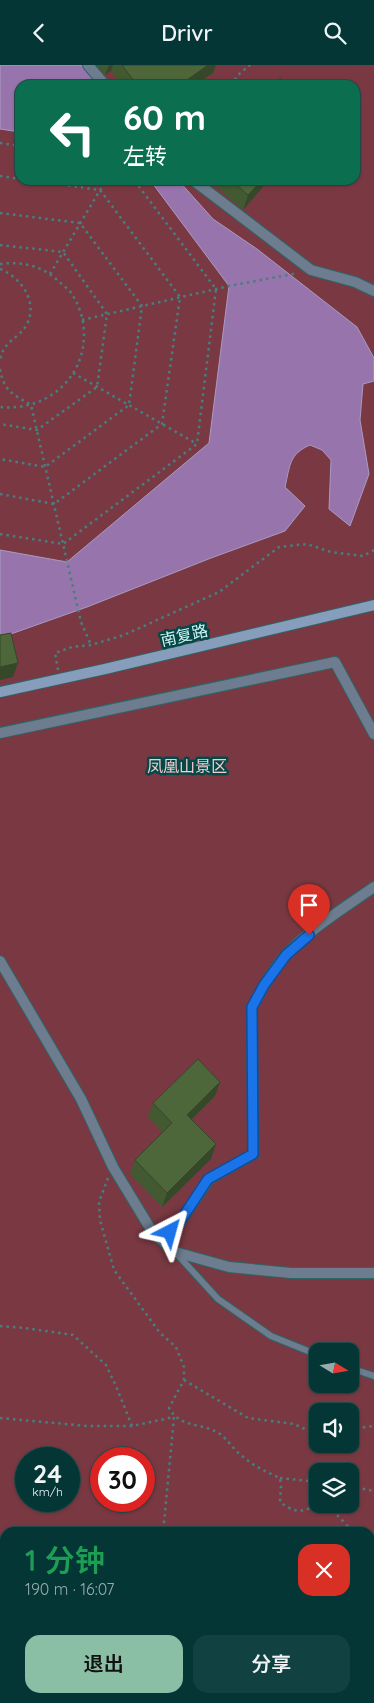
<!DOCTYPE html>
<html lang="zh">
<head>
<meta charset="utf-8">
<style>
	body { margin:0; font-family:Quicksand,"Noto Sans SC",sans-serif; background:#124142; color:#f1f3f6; height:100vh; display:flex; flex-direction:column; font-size:19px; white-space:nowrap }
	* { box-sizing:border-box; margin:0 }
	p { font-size:16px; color:#97abad }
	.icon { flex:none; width:28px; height:28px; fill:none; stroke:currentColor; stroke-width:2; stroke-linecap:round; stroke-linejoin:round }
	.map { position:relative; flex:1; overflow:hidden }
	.sheet { position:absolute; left:0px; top:1462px; width:375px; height:176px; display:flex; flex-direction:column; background:#043636; border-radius:15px 15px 0 0; box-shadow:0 1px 4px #0004,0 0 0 1px #255051 }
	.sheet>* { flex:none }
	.banner { position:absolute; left:15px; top:15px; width:345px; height:105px; border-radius:15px; box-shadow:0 1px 4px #0004,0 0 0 1px #255051; background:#0b6e4f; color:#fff; overflow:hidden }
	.needle { width:32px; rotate:101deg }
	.fabs { position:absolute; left:309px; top:1278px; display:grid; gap:10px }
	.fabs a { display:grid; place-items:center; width:50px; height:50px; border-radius:10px; background:#043636; box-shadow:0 1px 4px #0004,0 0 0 1px #255051; font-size:25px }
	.speed { position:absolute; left:15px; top:1382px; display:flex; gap:10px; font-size:25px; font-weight:700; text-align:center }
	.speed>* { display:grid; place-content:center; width:65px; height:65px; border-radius:50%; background:#043636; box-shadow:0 1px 4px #0004,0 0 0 1px #255051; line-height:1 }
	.speed small { font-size:12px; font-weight:400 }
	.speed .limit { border:8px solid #d22; background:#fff; color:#111 }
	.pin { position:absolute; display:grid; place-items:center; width:42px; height:42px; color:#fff; margin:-51px -21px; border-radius:50% 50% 50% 0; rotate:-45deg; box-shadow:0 0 5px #0007 }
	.pin .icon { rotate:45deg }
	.me { position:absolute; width:55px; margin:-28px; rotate:39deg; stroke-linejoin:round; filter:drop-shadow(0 0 4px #0008) }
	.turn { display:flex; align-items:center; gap:18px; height:105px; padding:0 25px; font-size:22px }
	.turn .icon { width:65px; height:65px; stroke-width:2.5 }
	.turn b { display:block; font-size:35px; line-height:42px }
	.round { display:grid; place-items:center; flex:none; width:52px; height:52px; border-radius:15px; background:#124142 }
	.head { display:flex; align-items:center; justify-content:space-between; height:85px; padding:0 25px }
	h1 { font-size:30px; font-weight:600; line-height:38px; color:#1e9e55 }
	.cta { display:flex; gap:10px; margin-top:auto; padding:10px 25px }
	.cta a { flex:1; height:58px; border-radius:15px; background:#8abfa5; color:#111; font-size:20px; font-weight:600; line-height:58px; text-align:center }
	.cta a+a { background:#124142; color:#f1f3f6 }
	header { display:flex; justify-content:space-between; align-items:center; height:65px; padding:0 25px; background:#043636; font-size:22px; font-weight:600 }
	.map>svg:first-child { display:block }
</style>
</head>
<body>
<header><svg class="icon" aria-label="back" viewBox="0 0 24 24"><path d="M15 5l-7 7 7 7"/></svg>Drivr<svg class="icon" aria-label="search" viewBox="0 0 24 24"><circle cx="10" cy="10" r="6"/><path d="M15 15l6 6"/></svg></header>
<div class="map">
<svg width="374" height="1638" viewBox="0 0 374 1638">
	<rect width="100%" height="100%" fill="#054848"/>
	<path fill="#7a3942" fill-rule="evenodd" d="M0 0H374V1638H0ZM20 20H355V115H20ZM318 1286H350V1319H318ZM318 1346H350V1379H318ZM26 1394H69V1436H26ZM101 1394H144V1436H101ZM318 1406H350V1439H318ZM5 1468H370V1634H5Z"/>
	<path fill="#9874ac" stroke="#a99bc1" d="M0 0H82L97 20H20V67L0 64Z
		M150 115H178L213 154 257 184 357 262 374 293V316L363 319 360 355 369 409 350 461 329 444 331 395 322 385 310 380C289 389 290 401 285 422L305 441 285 466 211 493 87 542 8 570 0 571V485L67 497 209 378 229 221Z"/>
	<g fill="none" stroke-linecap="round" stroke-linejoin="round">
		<defs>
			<path id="lane" d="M176 1188 218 1234 271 1271 318 1290
				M350 1303 374 1311"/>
			<path id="street" d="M88 0 105 20
				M193 115 311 205 355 217 374 226
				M0 668 335 597 374 669
				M0 896 81 1034 113 1102 153 1168 175 1187 229 1202 291 1208H374
				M162 1175 179 1158 209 1114 253 1089 252 942C262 924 272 905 286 890 311 863 344 843 374 822"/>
			<path id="secondary" d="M0 627 105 604 374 540"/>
		</defs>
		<use href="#lane" stroke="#2a6767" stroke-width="8"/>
		<use href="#street" stroke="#2a6767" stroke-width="12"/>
		<use href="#secondary" stroke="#2a6767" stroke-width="12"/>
		<path stroke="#467f7f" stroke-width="2.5" stroke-dasharray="2.5 4" stroke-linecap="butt" d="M231 20 238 10 250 0
			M0 78 20 81
			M0 111 20 114
			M0 148 80 158 142 241 129 340 45 402 0 394
			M0 180 63 187 107 249 97 322 37 365 0 359
			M0 199C21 196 42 201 57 215 61 218 65 222 69 225 76 234 81 246 83 257 91 308 50 347 0 342
			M0 204C22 213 39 238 26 261 17 275 4 275 0 295
			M50 209 106 115
			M82 255 229 221 298 208
			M0 304C4 327 13 329 31 340L81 557 91 580
			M73 308 197 379
			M0 429 54 439 162 359 180 232 100 125 30 115
			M0 469 63 479 197 379 216 224 134 115
			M58 605 55 588 72 582 91 580 124 570 219 527 279 482 307 479 331 487 363 491 374 485
			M108 1113 99 1137 100 1155 114 1205 160 1268 176 1282 184 1302V1315L169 1343C181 1364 202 1357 220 1369 228 1375 234 1385 242 1391 254 1401 266 1407 280 1413L281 1421 280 1437C306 1457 307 1435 327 1444 338 1448 346 1460 354 1468
			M0 1261 25 1263 73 1270 106 1300 116 1321 132 1361
			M184 1315 248 1353 294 1359 318 1370
			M0 1353 87 1361H132L174 1352 163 1468
			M350 1364 374 1361
			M280 1413 318 1417
			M350 1421 374 1426
			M370 1484 374 1488
			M146 1638V1634"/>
		<use href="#lane" stroke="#6d7c8f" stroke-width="6"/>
		<use href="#street" stroke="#6d7c8f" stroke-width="10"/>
		<use href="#secondary" stroke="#869ebb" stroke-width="10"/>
	</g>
	<path fill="#425932" d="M96 0H216L213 8 195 20H121L111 6 105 10Z
		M209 115H269L243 145Z
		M220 1017 215 1031 192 1054 216 1079 211 1094 162 1142 130 1109 135 1095 162 1067 148 1052 153 1038Z"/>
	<path fill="#364829" d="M109 0H113L111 6 105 10Z
		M208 0H216L213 8 195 20H180Z
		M262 115H269L243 145 248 130Z
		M18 598 13 612 0 615V602Z
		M220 1017 215 1031 182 1064 187 1050Z
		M216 1079 211 1094 162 1142 167 1128Z"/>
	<path fill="#4d673a" stroke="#364829" d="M122 0H208L180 20H137Z
		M280 13 288 20H274Z
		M231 115H262L248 130Z
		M11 568 18 598 0 602V570Z
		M198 994 220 1017 187 1050 216 1079 167 1128 135 1095 172 1058 153 1038Z"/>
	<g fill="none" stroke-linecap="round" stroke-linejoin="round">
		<defs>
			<path id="route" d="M170 1167 179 1158 208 1114 253 1089 252 942 264 920 286 890 309 870"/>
		</defs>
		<use href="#route" stroke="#114b97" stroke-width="12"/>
		<use href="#route" stroke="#1a73e8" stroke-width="9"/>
	</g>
	<g text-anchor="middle" stroke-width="5" stroke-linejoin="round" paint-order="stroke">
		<g font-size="16" fill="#d0f5f3" stroke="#054848">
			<text transform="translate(184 570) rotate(-13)" y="6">南复路</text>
		</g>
		<g font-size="16" fill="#f7ccce" stroke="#054848">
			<text x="187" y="707">凤凰山景区</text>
		</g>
	</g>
</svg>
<div class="fabs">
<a><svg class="needle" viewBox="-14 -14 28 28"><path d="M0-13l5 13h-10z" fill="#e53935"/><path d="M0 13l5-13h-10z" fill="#97abad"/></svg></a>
<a><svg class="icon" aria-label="sound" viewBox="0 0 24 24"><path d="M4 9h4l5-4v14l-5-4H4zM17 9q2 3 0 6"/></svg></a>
<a><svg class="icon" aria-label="layers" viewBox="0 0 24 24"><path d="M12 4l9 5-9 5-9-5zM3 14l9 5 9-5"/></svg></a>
</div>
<div class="speed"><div>24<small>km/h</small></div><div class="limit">30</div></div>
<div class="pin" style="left:309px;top:870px;background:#d93025"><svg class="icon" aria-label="arrive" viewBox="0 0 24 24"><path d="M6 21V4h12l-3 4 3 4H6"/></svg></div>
<svg class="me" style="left:170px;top:1167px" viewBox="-20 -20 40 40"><path d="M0-17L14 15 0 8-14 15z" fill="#1a73e8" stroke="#fff" stroke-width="4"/></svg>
<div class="banner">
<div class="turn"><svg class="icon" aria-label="left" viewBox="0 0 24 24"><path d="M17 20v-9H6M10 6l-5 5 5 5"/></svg><div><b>60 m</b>左转</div></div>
</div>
<section class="sheet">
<div class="head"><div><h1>1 分钟</h1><p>190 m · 16:07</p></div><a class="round" style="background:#d93025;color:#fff"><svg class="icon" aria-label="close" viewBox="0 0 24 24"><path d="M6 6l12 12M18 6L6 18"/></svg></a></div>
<div class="cta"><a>退出</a><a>分享</a></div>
</section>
</div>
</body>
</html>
